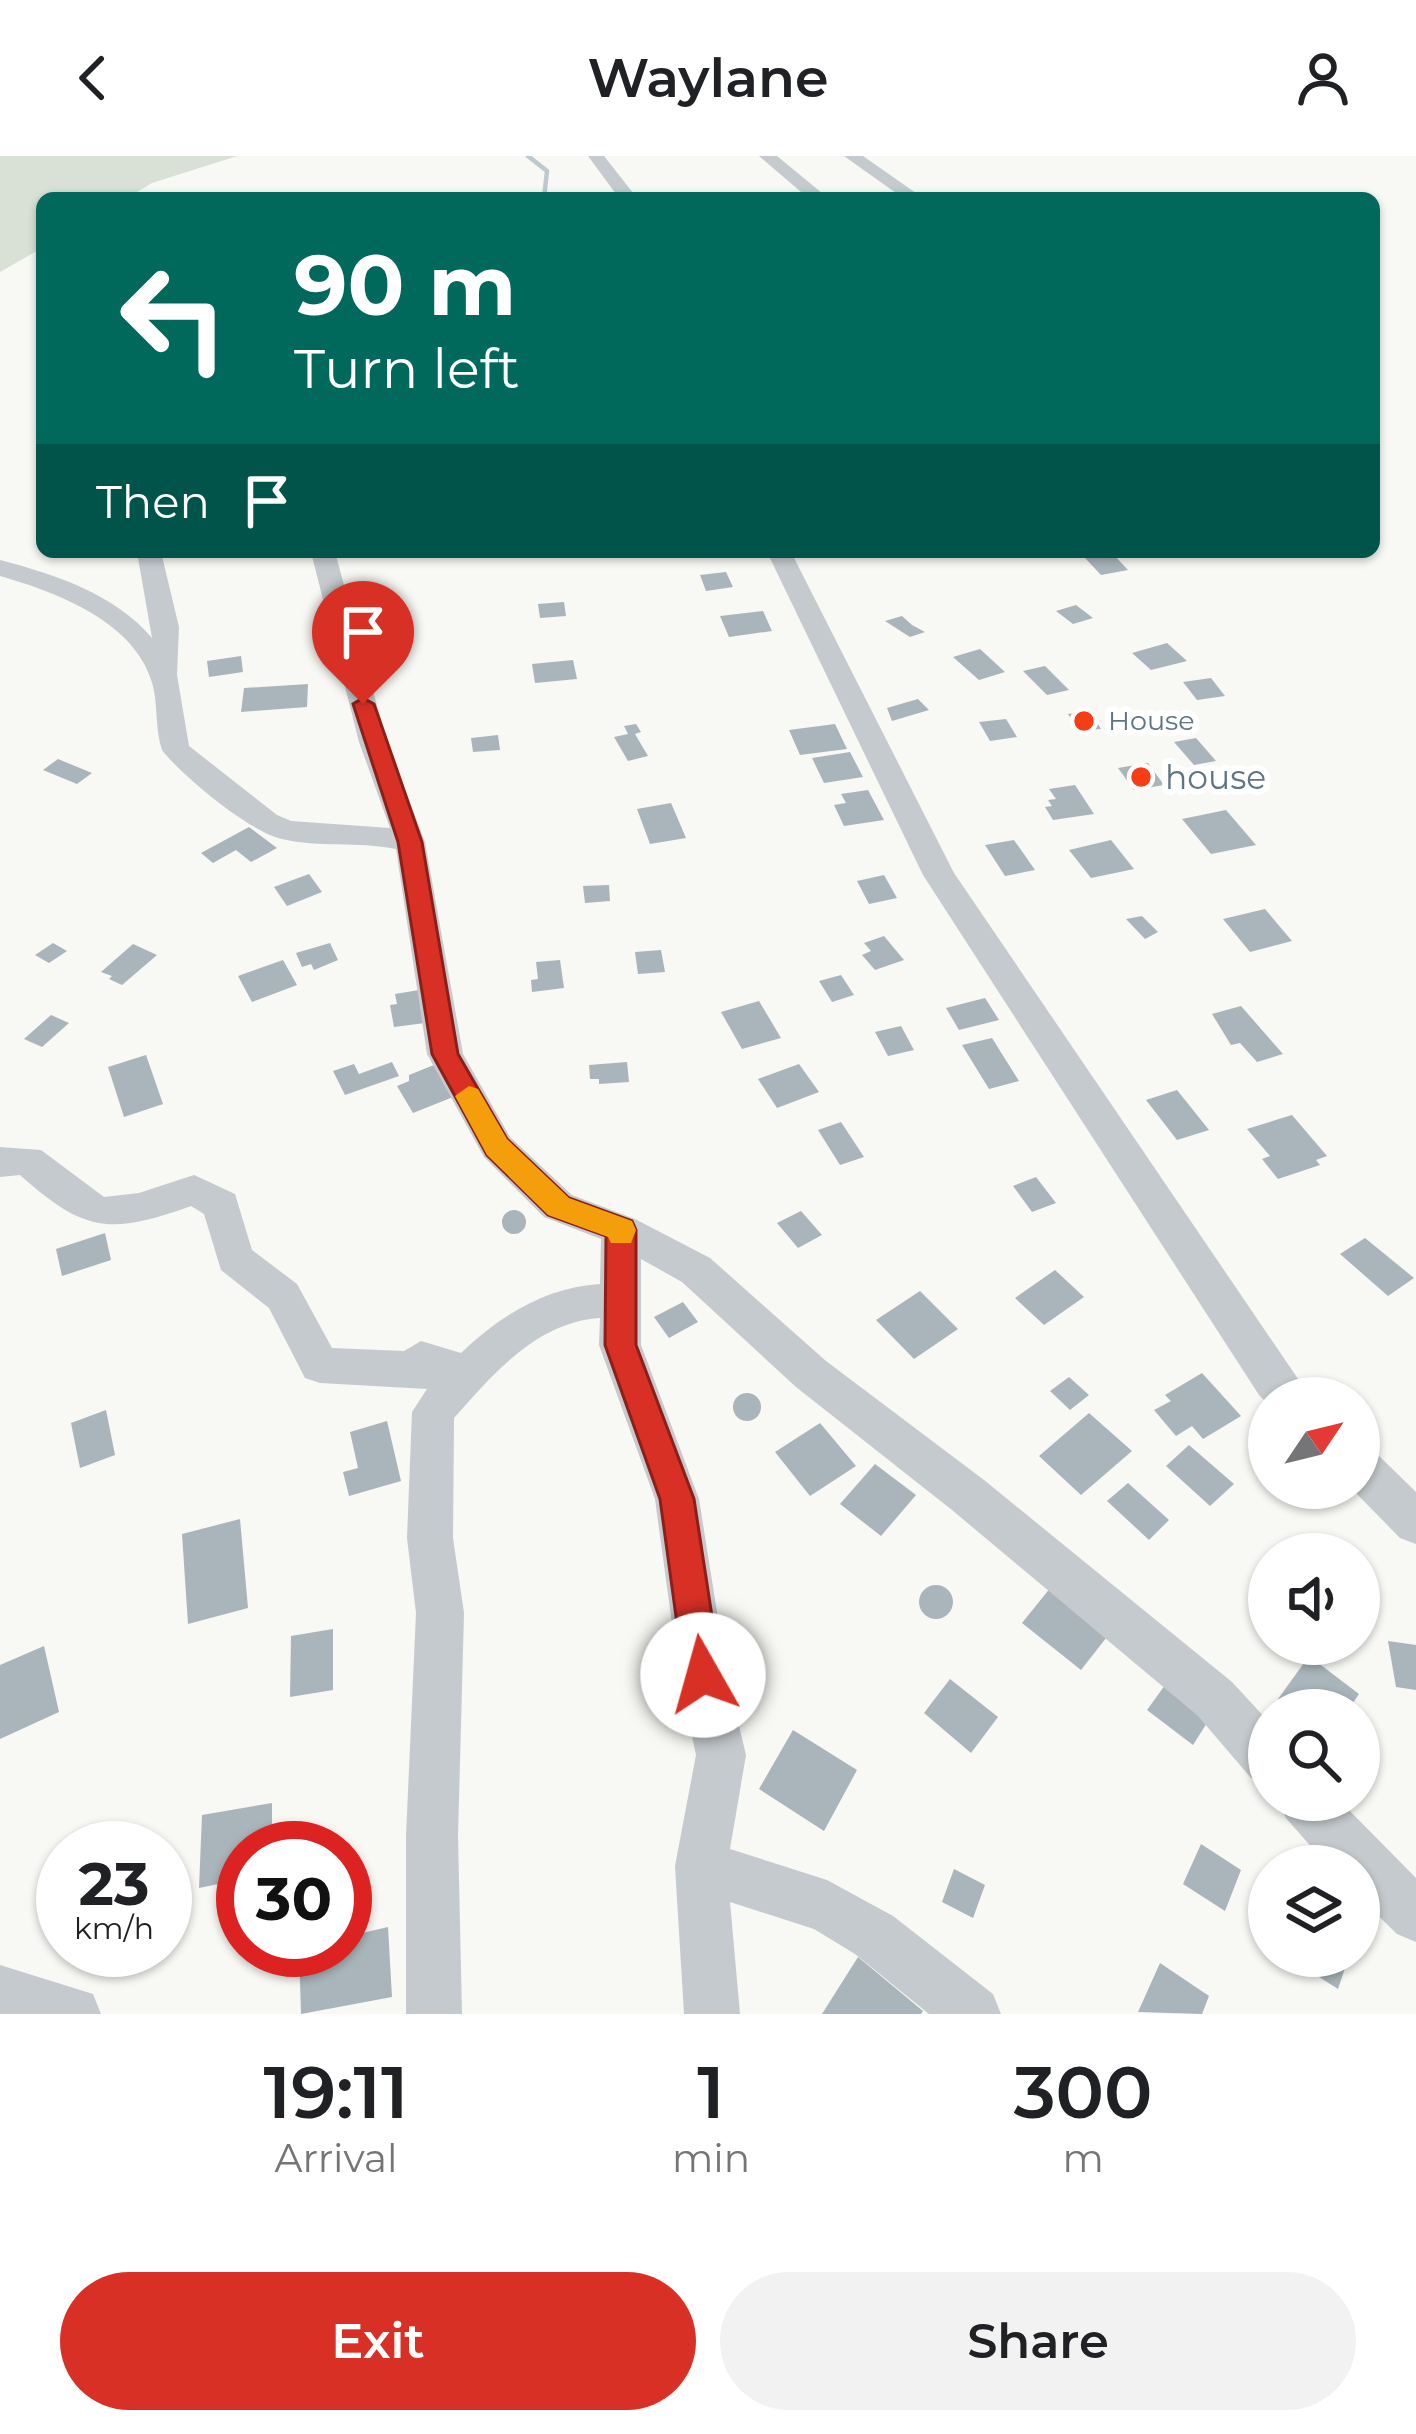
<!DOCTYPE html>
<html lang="en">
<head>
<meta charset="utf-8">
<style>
	body { margin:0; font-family:Montserrat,sans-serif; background:#f2f2f2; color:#202124; height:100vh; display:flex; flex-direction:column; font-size:45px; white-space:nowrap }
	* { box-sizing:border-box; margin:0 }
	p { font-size:39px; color:#757577 }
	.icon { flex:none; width:66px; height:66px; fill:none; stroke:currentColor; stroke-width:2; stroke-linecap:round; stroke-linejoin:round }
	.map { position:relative; height:1858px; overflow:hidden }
	.drawer { display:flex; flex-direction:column; background:#fff; flex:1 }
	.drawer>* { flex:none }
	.hud { position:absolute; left:36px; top:36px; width:1344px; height:366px; border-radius:18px; box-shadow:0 3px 9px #0004; background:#00695c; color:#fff; overflow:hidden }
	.needle { width:78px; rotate:55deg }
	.fabs { position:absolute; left:1248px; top:1221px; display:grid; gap:24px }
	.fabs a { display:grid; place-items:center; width:132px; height:132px; border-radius:50%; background:#fff; box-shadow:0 3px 9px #0004; font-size:60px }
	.speed { position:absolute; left:36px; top:1665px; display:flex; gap:24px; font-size:60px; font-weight:700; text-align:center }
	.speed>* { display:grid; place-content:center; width:156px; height:156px; border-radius:50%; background:#fff; box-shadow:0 3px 9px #0004; line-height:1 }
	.speed small { font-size:30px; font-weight:400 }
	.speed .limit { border:18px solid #d22; background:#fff; color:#111 }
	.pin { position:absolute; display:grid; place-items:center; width:102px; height:102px; color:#fff; margin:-123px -51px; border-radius:50% 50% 50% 0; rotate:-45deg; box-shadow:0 0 12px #0007 }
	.pin .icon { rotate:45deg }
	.me { position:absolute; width:132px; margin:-66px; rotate:353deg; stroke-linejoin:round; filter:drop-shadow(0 0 9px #0008) }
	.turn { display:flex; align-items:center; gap:42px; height:252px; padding:0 60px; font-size:54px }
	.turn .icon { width:156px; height:156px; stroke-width:2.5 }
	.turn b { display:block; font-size:84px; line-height:102px }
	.then { display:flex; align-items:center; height:114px; padding:0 60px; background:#0003; gap:24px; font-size:45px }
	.eta { display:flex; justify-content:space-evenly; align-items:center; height:204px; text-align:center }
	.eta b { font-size:72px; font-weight:600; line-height:84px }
	.button { display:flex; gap:24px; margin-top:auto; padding:24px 60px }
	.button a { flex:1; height:138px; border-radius:72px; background:#d93025; color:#fff; font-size:48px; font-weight:600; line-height:138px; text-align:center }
	.button a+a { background:#f2f2f2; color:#202124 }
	header { display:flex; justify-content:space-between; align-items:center; height:156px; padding:0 60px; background:#fff; font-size:54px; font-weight:600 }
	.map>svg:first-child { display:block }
</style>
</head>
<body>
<header><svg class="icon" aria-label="back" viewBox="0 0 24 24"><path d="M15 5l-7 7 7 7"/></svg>Waylane<svg class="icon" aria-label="person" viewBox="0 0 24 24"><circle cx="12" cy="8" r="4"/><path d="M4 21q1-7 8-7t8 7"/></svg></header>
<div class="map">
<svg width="1416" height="1858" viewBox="0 0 1416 1858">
	<rect width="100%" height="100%" fill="#f8f8f4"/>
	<path fill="#d9e0d5" d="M0 0H237L152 27 127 42H42V92L0 116Z"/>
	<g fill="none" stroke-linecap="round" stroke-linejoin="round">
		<path stroke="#bccace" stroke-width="4.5" d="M528 0 547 15 544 42"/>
	</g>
	<path fill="#a9b5ba" d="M1112 397 1128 414 1101 419 1085 402Z
		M726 416 733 431 706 435 700 419Z
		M564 446 566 460 540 462 538 448Z
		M1076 449 1093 462 1073 468 1056 455Z
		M763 455 772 475 729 481 720 460Z
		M902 460 912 469 925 476 910 481 885 465Z
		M1167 487 1187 505 1151 514 1132 497Z
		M980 493 1005 516 979 524 953 501Z
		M241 500 243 516 209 521 207 505Z
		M573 504 577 523 535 527 532 508Z
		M1045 510 1069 534 1047 539 1023 515Z
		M1211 522 1225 540 1197 544 1183 526Z
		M308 528 307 551 241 556 244 532Z
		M918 543 929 554 892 565 887 552Z
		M1090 555 1101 573 1078 575 1068 558Z
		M1006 563 1017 581 990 585 979 566Z
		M636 568 641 576 635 578 648 600 628 605 614 581 628 578 624 570Z
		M835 568 847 593 800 599 789 574Z
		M498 579 500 594 473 596 471 582Z
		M1196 582 1216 605 1194 609 1174 586Z
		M850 596 863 621 824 627 812 602Z
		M58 603 92 617 77 628 43 614Z
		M1148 607 1164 629 1134 634 1118 612Z
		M1075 629 1094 658 1053 664 1045 651 1052 650 1048 644 1056 643 1049 633Z
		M868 634 884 664 844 670 834 649 846 647 841 638Z
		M671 647 686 682 650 688 637 653Z
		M1226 654 1256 689 1211 698 1182 663Z
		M249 671 277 692 251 706 236 694 213 707 201 697Z
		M1014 684 1035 714 1005 720 985 689Z
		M1111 684 1134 713 1091 722 1069 694Z
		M309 718 322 736 287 750 274 731Z
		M884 719 897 742 869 748 857 725Z
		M609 729 610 745 585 747 583 730Z
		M1265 753 1292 785 1250 796 1223 763Z
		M1142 760 1158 776 1145 783 1126 763Z
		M884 780 904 804 875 814 862 799 871 795 864 787Z
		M53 787 67 795 49 807 35 799Z
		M330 787 338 804 314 814 311 808 302 811 296 797Z
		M133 788 157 799 122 829 109 823 112 820 101 816Z
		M661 794 665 816 638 818 635 796Z
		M283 804 297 829 252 846 238 820Z
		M560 804 564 832 532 836 531 824 538 823 536 806Z
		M841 819 854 839 832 846 819 825Z
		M425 833 433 866 394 871 390 849 397 848 395 838Z
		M985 842 999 864 959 874 946 852Z
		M759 845 781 882 742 893 721 856Z
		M1241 850 1283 898 1257 906 1240 887 1231 889 1212 858Z
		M51 859 69 867 42 891 24 883Z
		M901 870 914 894 888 900 875 876Z
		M992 882 1019 925 989 933 962 889Z
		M146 899 163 948 124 961 108 911Z
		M392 906 399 920 345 939 333 915 354 908 359 918Z
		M627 906 629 926 599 928V923H590L589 909Z
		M799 908 819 936 777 952 758 923Z
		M434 909 453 941 413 957 397 930 409 925V919Z
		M1177 934 1209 974 1177 984 1146 944Z
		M1292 959 1327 1000 1316 1004 1320 1009 1278 1023 1262 1003 1270 1000 1247 973Z
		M841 966 864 1001 840 1009 818 974Z
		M1036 1021 1056 1047 1032 1056 1013 1030Z
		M502 1066a12 12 0 1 1 24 0a12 12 0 1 1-24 0Z
		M801 1055 822 1079 798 1092 777 1067Z
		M105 1077 111 1104 62 1120 56 1093Z
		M1365 1082 1414 1122 1388 1140 1340 1098Z
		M1055 1114 1084 1141 1044 1169 1015 1142Z
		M920 1135 958 1173 914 1203 876 1164Z
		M683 1146 698 1166 669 1182 654 1161Z
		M1202 1217 1241 1260 1203 1283 1192 1270 1176 1280 1154 1254 1171 1245 1165 1239Z
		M1069 1221 1089 1239 1070 1254 1050 1235Z
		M733 1251a14 14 0 1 1 28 0a14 14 0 1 1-28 0Z
		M106 1254 115 1299 80 1312 71 1267Z
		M1089 1257 1132 1295 1081 1339 1039 1300Z
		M387 1265 401 1325 349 1340 343 1316 358 1312 350 1276Z
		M820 1267 856 1310 810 1340 775 1296Z
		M1189 1289 1234 1328 1210 1350 1166 1310Z
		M875 1308 916 1339 881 1380 840 1348Z
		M1128 1327 1169 1364 1149 1384 1107 1345Z
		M240 1363 248 1452 188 1468 182 1378Z
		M919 1446a17 17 0 1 1 34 0a17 17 0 1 1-34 0Z
		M1051 1431 1110 1477 1081 1514 1022 1467Z
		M333 1473V1534L290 1541 291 1480Z
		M1388 1485 1416 1489V1534L1396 1531Z
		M44 1490 59 1556 0 1583V1509Z
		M1309 1500 1359 1538 1348 1554H1292L1278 1543Z
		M950 1523 998 1561 971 1597 924 1557Z
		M1168 1525 1212 1559 1193 1589 1147 1554Z
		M793 1574 857 1614 824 1675 759 1633Z
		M272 1647V1692H243V1723L199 1732 202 1659Z
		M1201 1688 1241 1714 1225 1755 1183 1728Z
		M954 1713 985 1729 973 1762 942 1746Z
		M388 1771 392 1841 301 1858 299 1794H345V1781Z
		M1286 1800H1349L1338 1833Z
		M858 1801 923 1855 921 1858H822Z
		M1160 1807 1209 1840 1202 1858 1138 1856Z"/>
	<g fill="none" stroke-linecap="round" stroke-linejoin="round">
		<path fill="#c4cacd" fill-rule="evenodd" d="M588 0H604L637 42H619Z
			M759 0H777L828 42H808Z
			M844 0H863L923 42H903Z
			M137 396H161L179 471 177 519 189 590 277 659 291 665 390 672 359 586 311 396H335L387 586 425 686 463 898 510 981 572 1039 635 1063 710 1102 826 1205 984 1324 1232 1526 1269 1566V1629L1251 1622 1198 1560 952 1354 796 1231 682 1126 641 1103V1189L699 1343 727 1519 746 1599 730 1693 827 1724 893 1760 993 1838 1001 1858H929L855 1798 814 1773 730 1746 740 1858H684L675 1710 696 1599 679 1519 655 1343 599 1189 600 1162C537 1166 493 1218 454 1262L453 1382 464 1457 458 1680 462 1858H406V1680L416 1457 407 1382 412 1256 427 1233 320 1227 305 1222 269 1152 221 1114 204 1058 191 1050C110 1079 85 1077 20 1019L0 1021V991L41 994 104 1041 139 1037 194 1019 235 1038 252 1094 297 1128 332 1192 404 1195 421 1185 461 1197C500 1160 546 1131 600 1128L601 1083 544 1061 484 1001 427 898 396 693C358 685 319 692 282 683 250 676 182 620 162 594 155 573 158 551 153 530 137 466 56 436 0 420V404C54 418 115 438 152 482Z
			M767 396H791L954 717 1311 1242H1269V1249L1259 1239 923 719Z
			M1359 1290 1375 1296 1416 1336V1388L1400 1382 1351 1332H1359Z
			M1278 1644H1339L1416 1722V1786L1397 1778 1359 1741V1710H1328L1286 1662Z
			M0 1809 93 1838 101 1858H0Z"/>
	</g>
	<path fill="#d93025" stroke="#8d1f18" stroke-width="3" d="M363 542 374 548 422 686 458 898 507 983 569 1042 632 1065 636 1074V1189L694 1343 721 1519 716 1532 703 1537 690 1532 684 1519 660 1343 605 1189 606 1080 548 1059 487 999 432 898 398 686 353 548Z"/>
	<path fill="#f59e0b" d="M469 930 478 933 507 983 569 1042 632 1065 636 1074 631 1087H611L608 1081 548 1059 487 999 455 940Z"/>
	<g fill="#f63d16" stroke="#fff" stroke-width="4.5">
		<circle cx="1084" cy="565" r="12"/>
		<circle cx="1141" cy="621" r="12"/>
	</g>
	<g text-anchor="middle" stroke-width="12" stroke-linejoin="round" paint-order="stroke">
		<g font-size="27" fill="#5f7583" stroke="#fff" text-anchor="start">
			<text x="1108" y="574">House</text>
		</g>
		<g font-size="33" fill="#5f7583" stroke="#fff" text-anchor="start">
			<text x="1165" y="633">house</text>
		</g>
	</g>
</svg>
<div class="fabs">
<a><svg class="needle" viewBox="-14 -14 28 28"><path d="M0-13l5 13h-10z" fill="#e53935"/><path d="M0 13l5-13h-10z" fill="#757577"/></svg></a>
<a><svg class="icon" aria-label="sound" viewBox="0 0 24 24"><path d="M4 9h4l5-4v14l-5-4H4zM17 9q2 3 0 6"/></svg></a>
<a><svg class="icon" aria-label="search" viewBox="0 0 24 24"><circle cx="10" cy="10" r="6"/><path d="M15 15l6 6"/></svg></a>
<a><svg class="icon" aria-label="layers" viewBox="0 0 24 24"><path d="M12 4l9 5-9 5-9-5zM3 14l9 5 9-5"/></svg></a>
</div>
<div class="speed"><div>23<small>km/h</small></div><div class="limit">30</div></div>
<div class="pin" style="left:363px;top:548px;background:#d93025"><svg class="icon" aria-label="arrive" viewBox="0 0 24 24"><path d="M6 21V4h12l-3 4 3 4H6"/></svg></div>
<svg class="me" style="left:703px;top:1519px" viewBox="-20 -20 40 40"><circle r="19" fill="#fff"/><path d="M0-13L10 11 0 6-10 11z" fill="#d93025"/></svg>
<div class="hud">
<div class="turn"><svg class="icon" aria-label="left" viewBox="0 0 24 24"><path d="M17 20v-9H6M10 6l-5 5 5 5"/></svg><div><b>90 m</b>Turn left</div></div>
<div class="then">Then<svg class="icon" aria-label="arrive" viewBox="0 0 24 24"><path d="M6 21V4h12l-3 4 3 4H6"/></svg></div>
</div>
</div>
<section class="drawer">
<div class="eta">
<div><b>19:11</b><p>Arrival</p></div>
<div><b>1</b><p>min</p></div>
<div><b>300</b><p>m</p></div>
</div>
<div class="button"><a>Exit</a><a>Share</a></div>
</section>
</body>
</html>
